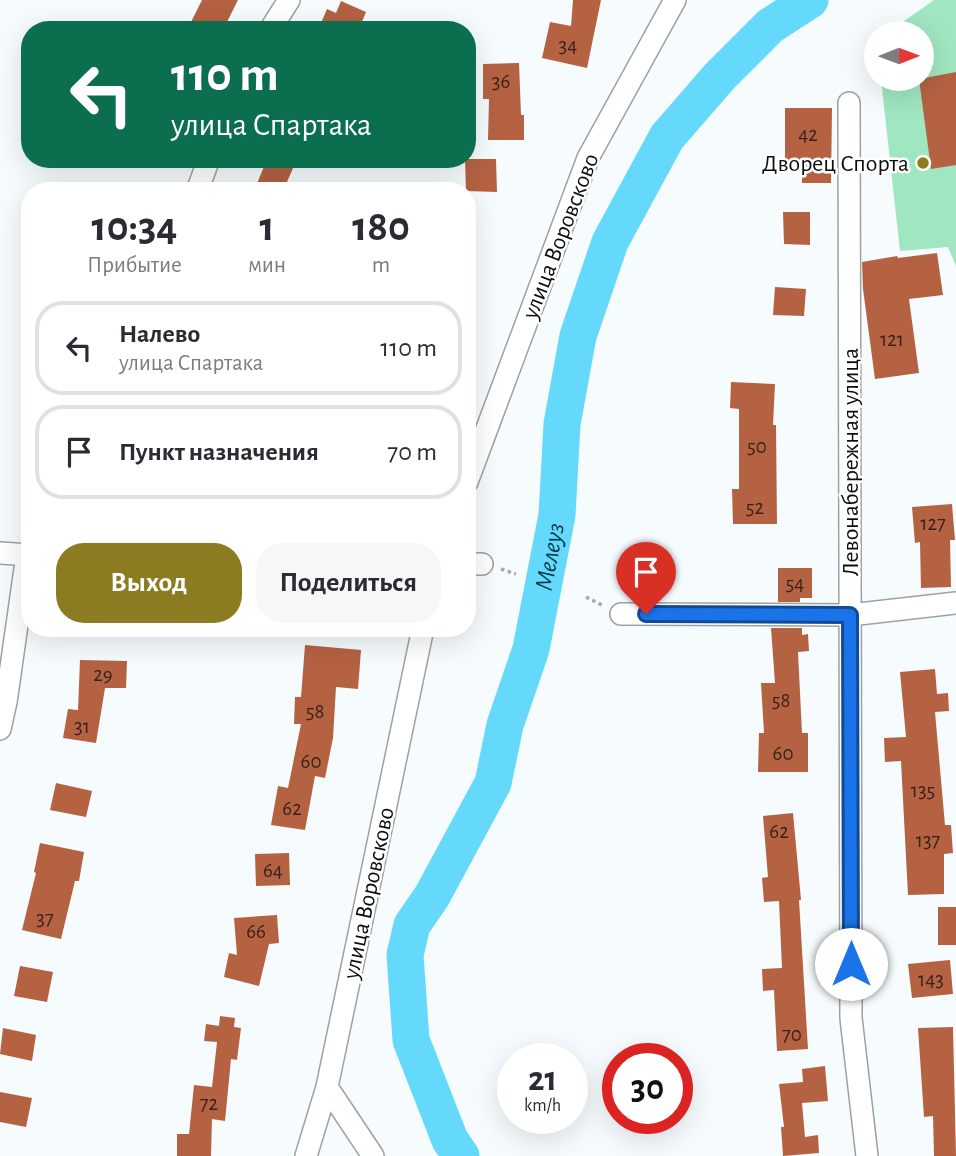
<!DOCTYPE html>
<html lang="ru">
<head>
<meta charset="utf-8">
<style>
	body { margin:0; font-family:"Alegreya Sans",sans-serif; background:#f7f7f7; color:#2b2b33; height:100vh; display:flex; flex-direction:column; font-size:26px; white-space:nowrap }
	* { box-sizing:border-box; margin:0 }
	p { font-size:23px; color:#7c7c81 }
	.icon { flex:none; width:38px; height:38px; fill:none; stroke:currentColor; stroke-width:2; stroke-linecap:round; stroke-linejoin:round }
	.map { position:relative; flex:1; overflow:hidden }
	.panel { position:absolute; left:21px; top:182px; width:455px; height:455px; display:flex; flex-direction:column; background:#fff; border-radius:28px; box-shadow:0 7px 28px #0002 }
	.panel>* { flex:none }
	.hud { position:absolute; left:21px; top:21px; width:455px; height:147px; border-radius:28px; box-shadow:0 7px 28px #0002; background:#0b6e4f; color:#fff; overflow:hidden }
	.needle { width:46px; rotate:89deg }
	.tools { position:absolute; left:864px; top:21px; display:grid; gap:14px }
	.tools a { display:grid; place-items:center; width:70px; height:70px; border-radius:50%; background:#fff; box-shadow:0 7px 28px #0002; font-size:35px }
	.speed { position:absolute; left:497px; top:1043px; display:flex; gap:14px; font-size:35px; font-weight:700; text-align:center }
	.speed>* { display:grid; place-content:center; width:91px; height:91px; border-radius:50%; background:#fff; box-shadow:0 7px 28px #0002; line-height:1 }
	.speed small { font-size:18px; font-weight:400 }
	.speed .limit { border:10px solid #d22; background:#fff; color:#111 }
	.pin { position:absolute; display:grid; place-items:center; width:60px; height:60px; color:#fff; margin:-72px -30px; border-radius:50% 50% 50% 0; rotate:-45deg; box-shadow:0 0 7px #0007 }
	.pin .icon { rotate:45deg }
	.me { position:absolute; width:77px; margin:-38px; rotate:0deg; stroke-linejoin:round; filter:drop-shadow(0 0 5px #0008) }
	.turn { display:flex; align-items:center; gap:24px; height:147px; padding:0 35px; font-size:32px }
	.turn .icon { width:91px; height:91px; stroke-width:2.5 }
	.turn b { display:block; font-size:49px; line-height:60px }
	.eta { display:flex; justify-content:space-evenly; align-items:center; height:119px; text-align:center }
	.eta b { font-size:42px; font-weight:700; line-height:49px }
	.cta { display:flex; gap:14px; margin-top:auto; padding:14px 35px }
	.cta a { flex:1; height:80px; border-radius:28px; background:#8b7b21; color:#fff; font-size:28px; font-weight:700; line-height:80px; text-align:center }
	.cta a+a { background:#f7f7f7; color:#2b2b33 }
	ul { padding:0; list-style:none }
	li { display:flex; align-items:center; gap:21px; height:94px; margin:0 14px 10px; padding:0 21px; border:4px solid #e1e1e2; border-radius:28px }
	li div { flex:1 }
	li b { display:block; font-size:26px }
	li em { font-style:normal }
	.map>svg:first-child { display:block }
</style>
</head>
<body>
<div class="map">
<svg width="956" height="1156" viewBox="0 0 956 1156">
	<rect width="100%" height="100%" fill="#f6fbfe"/>
	<path fill="#a0e6c0" d="M934 0H956V266L948 247 900 251 881 79H922V33H887Z"/>
	<g fill="none" stroke-linecap="round" stroke-linejoin="round">
		<path stroke="#64d9fc" stroke-width="37" id="s1" d="M461 1156 450 1140 411 1040 405 955 412 925 432 896 493 783 505 725 531 649 557 515 562 424 578 336 610 242 667 137 720 76 770 26 810 0"/>
	</g>
	<path fill="#b56243" d="M202 0H238L223 30H187Z
		M573 0H601L587 68 542 58 550 22 571 26Z
		M341 1 366 12 361 24 375 30H318L327 9 336 13Z
		M519 63 521 115H524V140H488L489 99H483V64Z
		M956 72V165L931 169 919 79Z
		M785 108H832L831 183H802V160H785Z
		M267 159H297L283 191H254Z
		M465 159H496L497 192 466 191Z
		M783 212H810V245L784 244Z
		M937 253 943 295 909 299 919 373 875 379 863 289 862 262 897 256 898 258Z
		M775 287 806 289 804 316 773 315Z
		M731 382 775 384 773 425H776L777 524H733L732 489H739V409L730 408Z
		M952 504 955 540H950L951 587 921 588 920 542 915 543 912 507Z
		M778 568H812V598H800V602H778Z
		M771 628H802V635L808 634 809 651 798 652 802 733H808V772H758L759 733H764L761 683H775Z
		M305 645 361 650 358 689 336 687 333 738 325 778 315 776 305 830 271 825 278 786 288 788 301 724H294L295 697H301Z
		M80 660 127 661 126 688H105L96 743 63 738 68 709 78 710Z
		M935 669 937 694 948 693 949 711 935 712 945 825H951L953 853 944 854V894L908 895 901 761 885 762 884 738 906 737 900 672Z
		M56 783 92 791 86 817 50 810Z
		M793 813 801 900H799L808 1049 777 1051 774 990 763 991 762 969 782 968 779 901 764 902 762 878 768 877 763 816Z
		M40 843 84 852 79 881H75L61 939 22 930 36 873 34 872Z
		M289 853 290 885 256 886 255 854Z
		M938 907H956V945H938Z
		M277 915 279 943 269 944 259 986 224 977 229 953 237 955 234 918Z
		M950 960 953 994 912 998 908 964Z
		M20 966 53 972 47 1002 14 996Z
		M220 1016 235 1018 234 1027 241 1028 237 1060 231 1059 225 1121 212 1119 211 1156H177V1134H189L194 1085 212 1087 217 1042 204 1041 206 1024 219 1026Z
		M953 1027 956 1156H934L933 1116 924 1117 918 1028Z
		M3 1028 36 1035 32 1061 0 1054Z
		M825 1066 828 1101 802 1103 805 1137 818 1135 819 1153 783 1156 781 1127H784L779 1084 803 1082 802 1069Z
		M0 1092 32 1098 26 1127 0 1122Z"/>
	<g fill="none" stroke-linecap="round" stroke-linejoin="round">
		<defs>
			<path id="minor" d="M270 30 289 0
				M849 103 851 1018 867 1156
				M197 191 209 159
				M467 482 588 158 675 0
				M0 553 30 555
				M467 564H482
				M621 614 850 615 956 603
				M0 729 6 702 27 555
				M327 1087 373 1156
				M306 1156 327 1087 423 628"/>
		</defs>
		<use href="#minor" stroke="#9da1a5" stroke-width="24"/>
		<path stroke="#a8abae" stroke-width="3.5" stroke-dasharray="3.5 3.5" stroke-linecap="butt" d="M501 569 516 574
			M586 597 602 605"/>
		<use href="#minor" stroke="#fff" stroke-width="21"/>
	</g>
	<g fill="none" stroke-linecap="round" stroke-linejoin="round">
		<defs>
			<path id="route" d="M646 614 850 615 851 964"/>
		</defs>
		<use href="#route" stroke="#114b97" stroke-width="18"/>
		<use href="#route" stroke="#1a73e8" stroke-width="12"/>
	</g>
	<circle fill="#8b7b21" stroke="#fff" stroke-width="2.5" cx="923" cy="163" r="7"/>
	<g text-anchor="middle" stroke-width="5" stroke-linejoin="round" paint-order="stroke">
		<g font-size="21" fill="#36221b">
			<text x="568" y="52">34</text>
			<text x="501" y="88">36</text>
			<text x="808" y="141">42</text>
			<text x="892" y="346">121</text>
			<text x="757" y="453">50</text>
			<text x="755" y="514">52</text>
			<text x="933" y="530">127</text>
			<text x="795" y="590">54</text>
			<text x="103" y="681">29</text>
			<text x="781" y="707">58</text>
			<text x="315" y="718">58</text>
			<text x="82" y="733">31</text>
			<text x="783" y="760">60</text>
			<text x="311" y="768">60</text>
			<text x="923" y="797">135</text>
			<text x="292" y="815">62</text>
			<text x="779" y="838">62</text>
			<text x="928" y="847">137</text>
			<text x="273" y="877">64</text>
			<text x="45" y="925">37</text>
			<text x="256" y="938">66</text>
			<text x="931" y="986">143</text>
			<text x="792" y="1041">70</text>
			<text x="209" y="1110">72</text>
		</g>
		<g font-size="24" fill="#0c0d0e" stroke="#fff" text-anchor="end">
			<text x="909" y="171">Дворец Спорта</text>
		</g>
		<g font-size="24" fill="#0c0d0e" stroke="#fff">
			<text transform="translate(560 236) rotate(-69)" y="8">улица Воровсково</text>
			<text transform="translate(850 462) rotate(-90)" y="8">Левонабережная улица</text>
			<text transform="translate(368 893) rotate(-78)" y="8">улица Воровсково</text>
		</g>
		<g font-size="26" font-style="italic" fill="#013948" stroke="#fff">
			<text dy="9" stroke="none"><textPath href="#s1" startOffset="640">Мелеуз</textPath></text>
		</g>
	</g>
</svg>
<div class="tools">
<a><svg class="needle" viewBox="-14 -14 28 28"><path d="M0-13l5 13h-10z" fill="#e53935"/><path d="M0 13l5-13h-10z" fill="#7c7c81"/></svg></a>
</div>
<div class="speed"><div>21<small>km/h</small></div><div class="limit">30</div></div>
<div class="pin" style="left:646px;top:614px;background:#d93025"><svg class="icon" aria-label="arrive" viewBox="0 0 24 24"><path d="M6 21V4h12l-3 4 3 4H6"/></svg></div>
<svg class="me" style="left:851px;top:964px" viewBox="-20 -20 40 40"><circle r="19" fill="#fff"/><path d="M0-13L10 11 0 6-10 11z" fill="#1a73e8"/></svg>
<div class="hud">
<div class="turn"><svg class="icon" aria-label="left" viewBox="0 0 24 24"><path d="M17 20v-9H6M10 6l-5 5 5 5"/></svg><div><b>110 m</b>улица Спартака</div></div>
</div>
<section class="panel">
<div class="eta">
<div><b>10:34</b><p>Прибытие</p></div>
<div><b>1</b><p>мин</p></div>
<div><b>180</b><p>m</p></div>
</div>
<ul>
<li><svg class="icon" aria-label="left" viewBox="0 0 24 24"><path d="M17 20v-9H6M10 6l-5 5 5 5"/></svg><div><b>Налево</b><p>улица Спартака</p></div><em>110 m</em></li>
<li><svg class="icon" aria-label="arrive" viewBox="0 0 24 24"><path d="M6 21V4h12l-3 4 3 4H6"/></svg><div><b>Пункт назначения</b></div><em>70 m</em></li>
</ul>
<div class="cta"><a>Выход</a><a>Поделиться</a></div>
</section>
</div>
</body>
</html>
